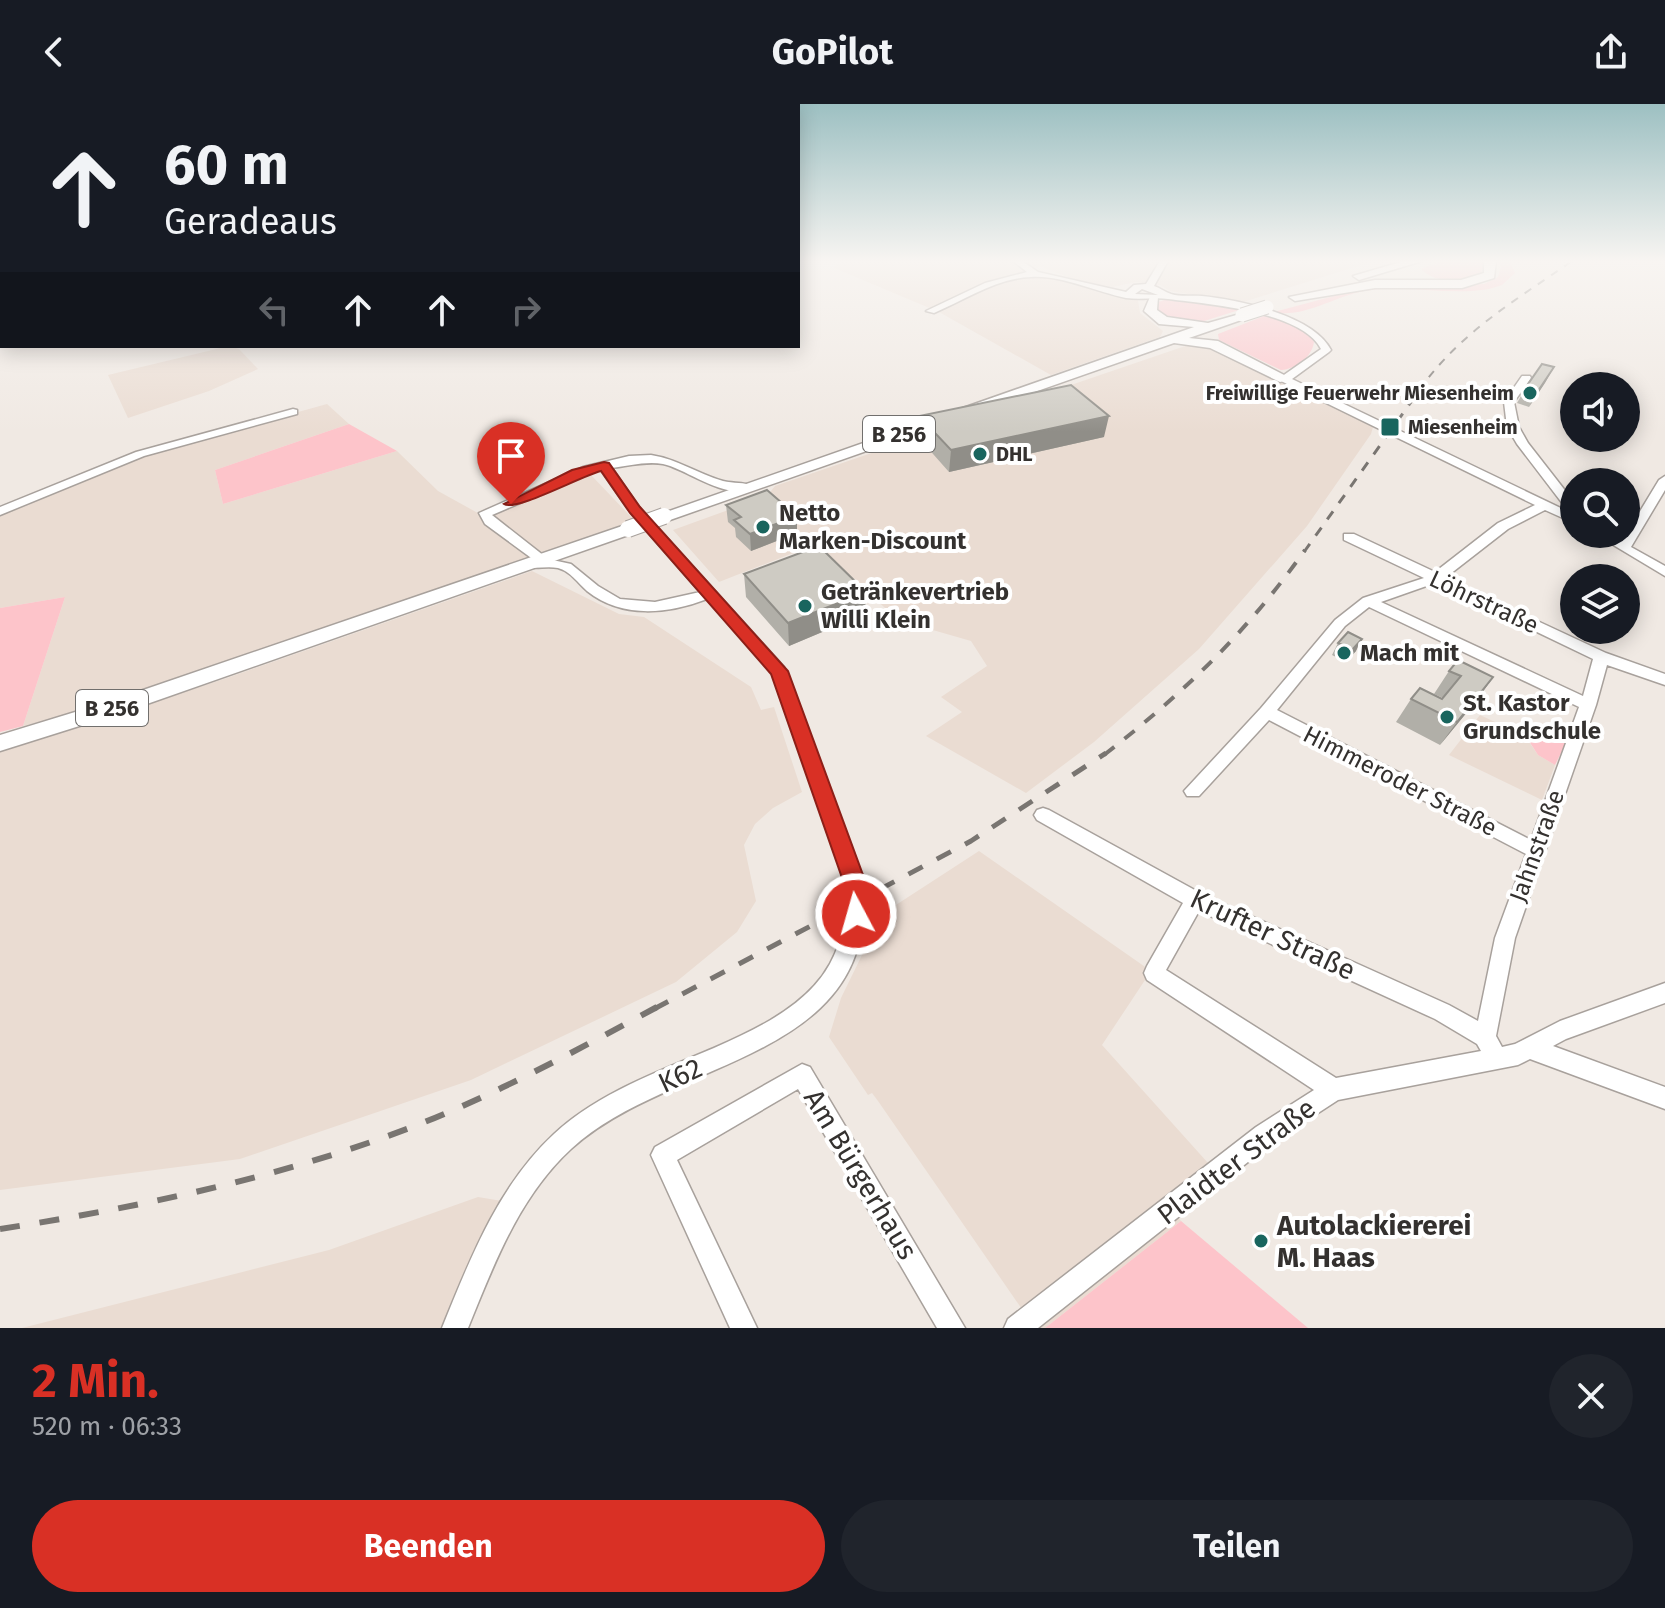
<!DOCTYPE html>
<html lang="de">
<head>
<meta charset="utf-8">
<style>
	body { margin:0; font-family:"Fira Sans",sans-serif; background:#20242c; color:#f1f3f6; height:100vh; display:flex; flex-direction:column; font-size:30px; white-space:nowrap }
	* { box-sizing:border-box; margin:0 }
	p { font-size:26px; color:#9ea1a6 }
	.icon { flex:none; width:44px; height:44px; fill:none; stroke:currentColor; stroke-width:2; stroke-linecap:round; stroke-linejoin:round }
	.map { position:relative; height:1224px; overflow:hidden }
	.details { display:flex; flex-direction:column; background:#171b24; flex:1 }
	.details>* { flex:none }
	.banner { position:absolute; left:0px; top:0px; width:800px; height:244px; box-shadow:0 4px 20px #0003; background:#171b24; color:#f1f3f6; overflow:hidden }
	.fabs { position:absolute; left:1560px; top:268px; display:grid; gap:16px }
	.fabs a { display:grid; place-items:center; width:80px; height:80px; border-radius:50%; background:#171b24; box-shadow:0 4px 20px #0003; font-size:40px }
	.pin { position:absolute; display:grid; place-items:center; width:68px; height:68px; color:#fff; margin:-82px -34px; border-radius:50% 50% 50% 0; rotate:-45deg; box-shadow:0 0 8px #0007 }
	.pin .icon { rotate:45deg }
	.me { position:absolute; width:88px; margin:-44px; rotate:354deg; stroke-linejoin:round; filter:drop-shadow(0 0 6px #0008) }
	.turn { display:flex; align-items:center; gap:28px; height:168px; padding:0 32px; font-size:36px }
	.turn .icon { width:104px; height:104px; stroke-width:2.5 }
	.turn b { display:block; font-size:56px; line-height:68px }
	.lanes { display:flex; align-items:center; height:76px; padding:0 32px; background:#0003; justify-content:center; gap:40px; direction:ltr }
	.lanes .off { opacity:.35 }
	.round { display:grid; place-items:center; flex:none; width:84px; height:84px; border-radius:42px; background:#20242c }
	.summary { display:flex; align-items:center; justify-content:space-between; height:136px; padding:0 32px }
	h1 { font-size:48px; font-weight:700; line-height:60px; color:#d93025 }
	.cta { display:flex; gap:16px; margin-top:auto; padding:16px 32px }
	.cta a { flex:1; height:92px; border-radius:48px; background:#d93025; color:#fff; font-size:32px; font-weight:700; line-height:92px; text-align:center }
	.cta a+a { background:#20242c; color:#f1f3f6 }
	header { display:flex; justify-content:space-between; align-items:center; height:104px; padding:0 32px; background:#171b24; font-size:36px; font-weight:700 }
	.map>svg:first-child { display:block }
</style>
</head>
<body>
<header><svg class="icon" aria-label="back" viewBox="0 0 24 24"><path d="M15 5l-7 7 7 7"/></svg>GoPilot<svg class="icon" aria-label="share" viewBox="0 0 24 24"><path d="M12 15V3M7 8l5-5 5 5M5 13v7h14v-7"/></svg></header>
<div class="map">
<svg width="1665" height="1224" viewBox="0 0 1665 1224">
	<rect width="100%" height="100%" fill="#f0e9e3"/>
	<path fill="#eadcd2" d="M848 157H1374L1240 199 1170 187 1160 181 1136 178 1112 183 1079 177 1039 162 1022 171 1052 173 1073 181 1127 190 1138 196 1140 209 1163 227 1160 233 1051 271 939 208 832 163Z
		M1194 239 1222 247 1373 323 1371 330 1307 422 1199 545 1094 638 1026 689 926 632 962 608 941 593 987 562 971 537 898 516 816 440 719 478 673 426 767 392 775 382Z
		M229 242 239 245 258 265 209 287 128 314 108 271Z
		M327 300 349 320 215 366 223 400 397 347 438 387 485 413 578 371H591L634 416 538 453 98 603 23 622 65 493 0 504V410L139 352Z
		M532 467 619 510 644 513 751 583 761 606 774 603 802 688 773 704 755 720 744 741 756 797 737 828 676 878 471 976 240 1055 0 1086V648L227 574Z
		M1480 611 1525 632 1538 651 1555 661 1542 696 1449 651Z
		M979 747 1151 867 1102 941 1208 1059 1161 1095 1181 1117 1045 1224H1035L878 997 872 989 868 991 829 933 841 894 882 810Z
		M478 1093 502 1097 445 1224H22L329 1146Z"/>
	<path fill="#fdc4ca" d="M1442 157H1484L1481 170C1461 177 1437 181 1421 165Z
		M1498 157H1510L1515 169 1502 181 1489 185C1448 192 1405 180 1364 187 1336 192 1301 215 1274 208L1364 184 1484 180 1498 173 1501 163Z
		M1167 195 1239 206 1198 219 1160 215 1153 200Z
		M1264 212 1291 219 1307 228 1314 238C1312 253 1296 265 1281 266L1219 236 1218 230Z
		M349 320 397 347 223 400 215 366Z
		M65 493 23 622 0 628V504Z
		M1542 629 1566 639 1555 661 1538 651 1527 634Z
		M1181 1117 1308 1224H1045Z"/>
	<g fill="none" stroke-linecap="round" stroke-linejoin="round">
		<defs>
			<path id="minor" d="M1013 157H1022L1038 168 1126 188 1134 181 1146 180 1160 157H1168L1154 182C1160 184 1165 188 1171 190 1181 193 1192 191 1202 192 1239 196 1313 211 1331 246L1329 248 1292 275 1569 408 1517 340 1507 323 1504 298 1522 272H1530L1531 274 1514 298 1519 323 1528 339 1574 398V419L1545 406 1508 425 1445 474 1606 549 1665 570V581L1607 561 1596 601 1515 834 1496 932 1502 943 1515 940 1560 917 1665 879V899L1566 935 1553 942 1665 983V1005L1530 955 1518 961 1338 996 1272 1039 1038 1224H1004L1008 1215 1256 1023 1314 986 1147 876 1144 869 1147 862 1183 799 1037 716 1034 711 1037 706 1043 704 1049 706 1202 790 1449 901 1478 917 1495 834 1526 750 1269 616 1199 692H1187L1184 687 1261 604 1335 516 1363 494 1424 474 1344 436V430H1354L1435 468 1498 419 1535 401 1281 277V273L1321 245C1302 207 1206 200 1168 195 1155 193 1141 196 1126 194 1096 188 1062 171 1031 173 997 174 965 196 934 209L926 207 985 179 1027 168ZM1142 185 1158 191 1135 190ZM1435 479 1593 555 1583 592 1381 498ZM1369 503 1579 603 1531 736 1277 606 1345 522ZM1199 807 1435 915 1477 940 1481 947 1336 974 1166 866Z
				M293 305 297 306V310L144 352 0 411V403L136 348Z
				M651 351C678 355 698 370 723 377 733 380 745 377 753 383 729 399 687 365 663 360 646 357 628 362 612 364L639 403 784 563 861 771C888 957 672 952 571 1045 519 1093 494 1160 468 1224H442C470 1155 498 1082 554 1030 598 989 660 967 714 944 796 908 856 872 843 771L772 569 707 495C668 510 622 515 587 487 578 479 570 467 558 464 547 462 537 465 526 463V457L534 456 485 420 479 409 583 363 629 352ZM600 365 631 409 700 488 655 498 620 495 598 482 571 460 548 455 492 411Z
				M1665 372V386L1631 443 1665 462V472L1595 430H1610L1622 437 1659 376Z
				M802 960 810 963 965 1224H937L798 985 677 1056 757 1224H730L651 1051 655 1043Z"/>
			<path id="major" d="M1404 157H1422L1359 176 1353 172Z
				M1484 157H1496L1494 174 1462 184H1375L1295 197 1289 193 1375 176H1461L1484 169Z
				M1150 193H1158L1157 206 1167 213 1208 219 1247 208V214L1189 234 1218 237 1292 275 1280 278 1210 244 1174 239 670 416 664 417 655 412 1194 223 1159 220 1144 207Z
				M628 420 634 421V429L127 607 0 647V631L111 597Z"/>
		</defs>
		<use href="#minor" stroke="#a8a19c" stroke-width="3"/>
		<use href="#major" stroke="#a8a19c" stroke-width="3"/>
		<use href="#minor" fill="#fff" fill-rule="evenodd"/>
		<use href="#major" fill="#fff" fill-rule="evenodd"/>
		<path stroke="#797571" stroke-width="2" stroke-dasharray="8 8" stroke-linecap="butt" d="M1419 286C1462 227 1513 198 1572 157"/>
		<path stroke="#797571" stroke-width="3" stroke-dasharray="10 10" stroke-linecap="butt" d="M1304 448 1421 284"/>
		<path stroke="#797571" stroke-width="4" stroke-dasharray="13 13" stroke-linecap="butt" d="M1104 651C1184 589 1247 528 1305 446"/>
		<path stroke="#797571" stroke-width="5" stroke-dasharray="16 16" stroke-linecap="butt" d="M654 905 971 737 1106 649"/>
		<path stroke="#797571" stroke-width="6" stroke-dasharray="20 20" stroke-linecap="butt" d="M0 1125C140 1103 279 1074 412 1023 497 990 577 946 657 903"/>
		<defs>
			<path id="major-bridge-far1" d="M1242 211 1267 203"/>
			<path id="major-bridge" d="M628 425 664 412"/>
		</defs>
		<use href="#major-bridge-far1" stroke="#a8a19c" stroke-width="15" stroke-linecap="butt"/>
		<use href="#major-bridge" stroke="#a8a19c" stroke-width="18" stroke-linecap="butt"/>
		<use href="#major-bridge-far1" stroke="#fff" stroke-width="13"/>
		<use href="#major-bridge" stroke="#fff" stroke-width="16"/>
	</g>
	<path fill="#b1afa8" d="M1554 263 1529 303 1517 299 1526 283Z
		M919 312 1104 333 949 368 918 333Z
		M726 401 797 429 751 447 736 433 735 424 728 418Z
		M744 470 866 488 865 510 789 542 746 493Z
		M1338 539 1356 547 1346 558 1332 551Z
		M1449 567 1493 573 1477 596 1440 641 1396 618 1411 595H1442L1443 594 1434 590Z"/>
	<path fill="#908e88" d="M1554 263 1545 279 1529 303 1538 287Z
		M1109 312 1104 333 949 368 951 346Z
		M797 412V429L751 447 750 430Z
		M866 488 865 510 789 542 788 519Z
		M1362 535 1356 547 1346 558 1352 546Z
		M1493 573 1477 596 1440 641 1457 618Z"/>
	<path fill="#cecbc3" stroke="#908e88" stroke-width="2" d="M1542 260 1554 263 1538 287 1526 283Z
		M1071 281 1109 312 951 346 919 312Z
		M767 386 797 412 750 430 734 416 741 413 726 401Z
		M819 442 866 488 788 519 744 470Z
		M1348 528 1362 535 1352 546 1338 539Z
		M1458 556 1493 573 1457 618 1411 595 1420 584 1442 595 1461 572 1449 567Z"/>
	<linearGradient id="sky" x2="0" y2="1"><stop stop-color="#9dc0c2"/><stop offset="0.48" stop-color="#f8f5f2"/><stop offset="1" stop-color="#f8f5f2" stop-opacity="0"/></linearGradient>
	<rect width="1665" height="328" fill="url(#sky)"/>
	<path fill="#d93025" stroke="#8d1f18" stroke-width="2" d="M604 358 609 359 640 403 788 567 863 771 867 810 864 817H848L841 771 771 570 630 409 601 367C581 372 515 408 504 400L572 366Z"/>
	<g fill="#19655e" stroke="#fff" stroke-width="3">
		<circle cx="1530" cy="289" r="8"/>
		<rect x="1380" y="313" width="20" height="20" rx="4"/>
		<circle cx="980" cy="350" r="8"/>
		<circle cx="763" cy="423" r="8"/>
		<circle cx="805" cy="502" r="8"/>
		<circle cx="1344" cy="549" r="8"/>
		<circle cx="1447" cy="613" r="8"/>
		<circle cx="1261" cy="1137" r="8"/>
	</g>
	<g text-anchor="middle" stroke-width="8" stroke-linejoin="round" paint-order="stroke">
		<g font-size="20" font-weight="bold" fill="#34312f" stroke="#fff" text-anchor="start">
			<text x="1514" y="296" text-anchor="end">Freiwillige Feuerwehr Miesenheim</text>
			<text x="1408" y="330">Miesenheim</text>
			<text x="996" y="357">DHL</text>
		</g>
		<g fill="#fff" stroke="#716f6d" stroke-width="2">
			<rect x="863" y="312" width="72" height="36" rx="6"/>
			<rect x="76" y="586" width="72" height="36" rx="6"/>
		</g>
		<g font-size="22" font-weight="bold" fill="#34312f">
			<text x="899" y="338">B 256</text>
			<text x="112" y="612">B 256</text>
		</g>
		<g font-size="24" font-weight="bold" fill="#34312f" stroke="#fff" text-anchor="start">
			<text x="779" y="417">Netto<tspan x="779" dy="28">Marken-Discount</tspan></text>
			<text x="821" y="496">Getränkevertrieb<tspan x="821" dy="28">Willi Klein</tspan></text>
			<text x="1360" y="557">Mach mit</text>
			<text x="1463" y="607">St. Kastor<tspan x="1463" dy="28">Grundschule</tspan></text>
		</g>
		<g font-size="24" fill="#34312f" stroke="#fff">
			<text transform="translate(1484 498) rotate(25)" y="8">Löhrstraße</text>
			<text transform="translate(1400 677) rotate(27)" y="8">Himmeroder Straße</text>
			<text transform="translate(1537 742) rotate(-70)" y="8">Jahnstraße</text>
		</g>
		<g font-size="28" fill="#34312f" stroke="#fff">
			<text transform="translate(1273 830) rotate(25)" y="10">Krufter Straße</text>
			<text transform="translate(680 971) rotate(-25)" y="10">K62</text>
			<text transform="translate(1236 1057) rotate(-37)" y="10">Plaidter Straße</text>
			<text transform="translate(861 1070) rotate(59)" y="10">Am Bürgerhaus</text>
		</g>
		<g font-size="28" font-weight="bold" fill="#34312f" stroke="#fff" text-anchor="start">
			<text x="1277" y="1131">Autolackiererei<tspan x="1277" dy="32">M. Haas</tspan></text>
		</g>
	</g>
</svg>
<div class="fabs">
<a><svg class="icon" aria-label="sound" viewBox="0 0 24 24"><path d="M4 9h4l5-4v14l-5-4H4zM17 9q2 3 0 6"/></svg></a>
<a><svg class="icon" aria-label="search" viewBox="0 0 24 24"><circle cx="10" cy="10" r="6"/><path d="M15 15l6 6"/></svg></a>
<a><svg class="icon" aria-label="layers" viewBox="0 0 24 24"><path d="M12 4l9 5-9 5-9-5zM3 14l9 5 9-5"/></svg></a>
</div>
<div class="pin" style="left:511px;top:400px;background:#d93025"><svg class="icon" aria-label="arrive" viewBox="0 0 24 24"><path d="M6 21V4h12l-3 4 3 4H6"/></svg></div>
<svg class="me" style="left:856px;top:810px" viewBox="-20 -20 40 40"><circle r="17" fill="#d93025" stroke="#fff" stroke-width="3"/><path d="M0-11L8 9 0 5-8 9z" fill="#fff"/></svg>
<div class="banner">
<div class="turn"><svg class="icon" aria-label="ahead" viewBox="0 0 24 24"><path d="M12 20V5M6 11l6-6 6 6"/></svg><div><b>60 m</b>Geradeaus</div></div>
<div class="lanes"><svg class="icon off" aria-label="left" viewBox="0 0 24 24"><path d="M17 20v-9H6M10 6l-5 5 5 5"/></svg><svg class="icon" aria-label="ahead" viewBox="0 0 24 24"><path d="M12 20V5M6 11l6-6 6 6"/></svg><svg class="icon" aria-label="ahead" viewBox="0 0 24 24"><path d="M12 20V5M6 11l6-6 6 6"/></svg><svg class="icon off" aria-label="right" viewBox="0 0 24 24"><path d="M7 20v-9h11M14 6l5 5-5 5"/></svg></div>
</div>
</div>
<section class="details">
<div class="summary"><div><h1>2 Min.</h1><p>520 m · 06:33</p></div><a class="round"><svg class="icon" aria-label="close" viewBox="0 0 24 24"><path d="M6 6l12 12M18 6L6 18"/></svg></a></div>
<div class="cta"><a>Beenden</a><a>Teilen</a></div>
</section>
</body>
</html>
